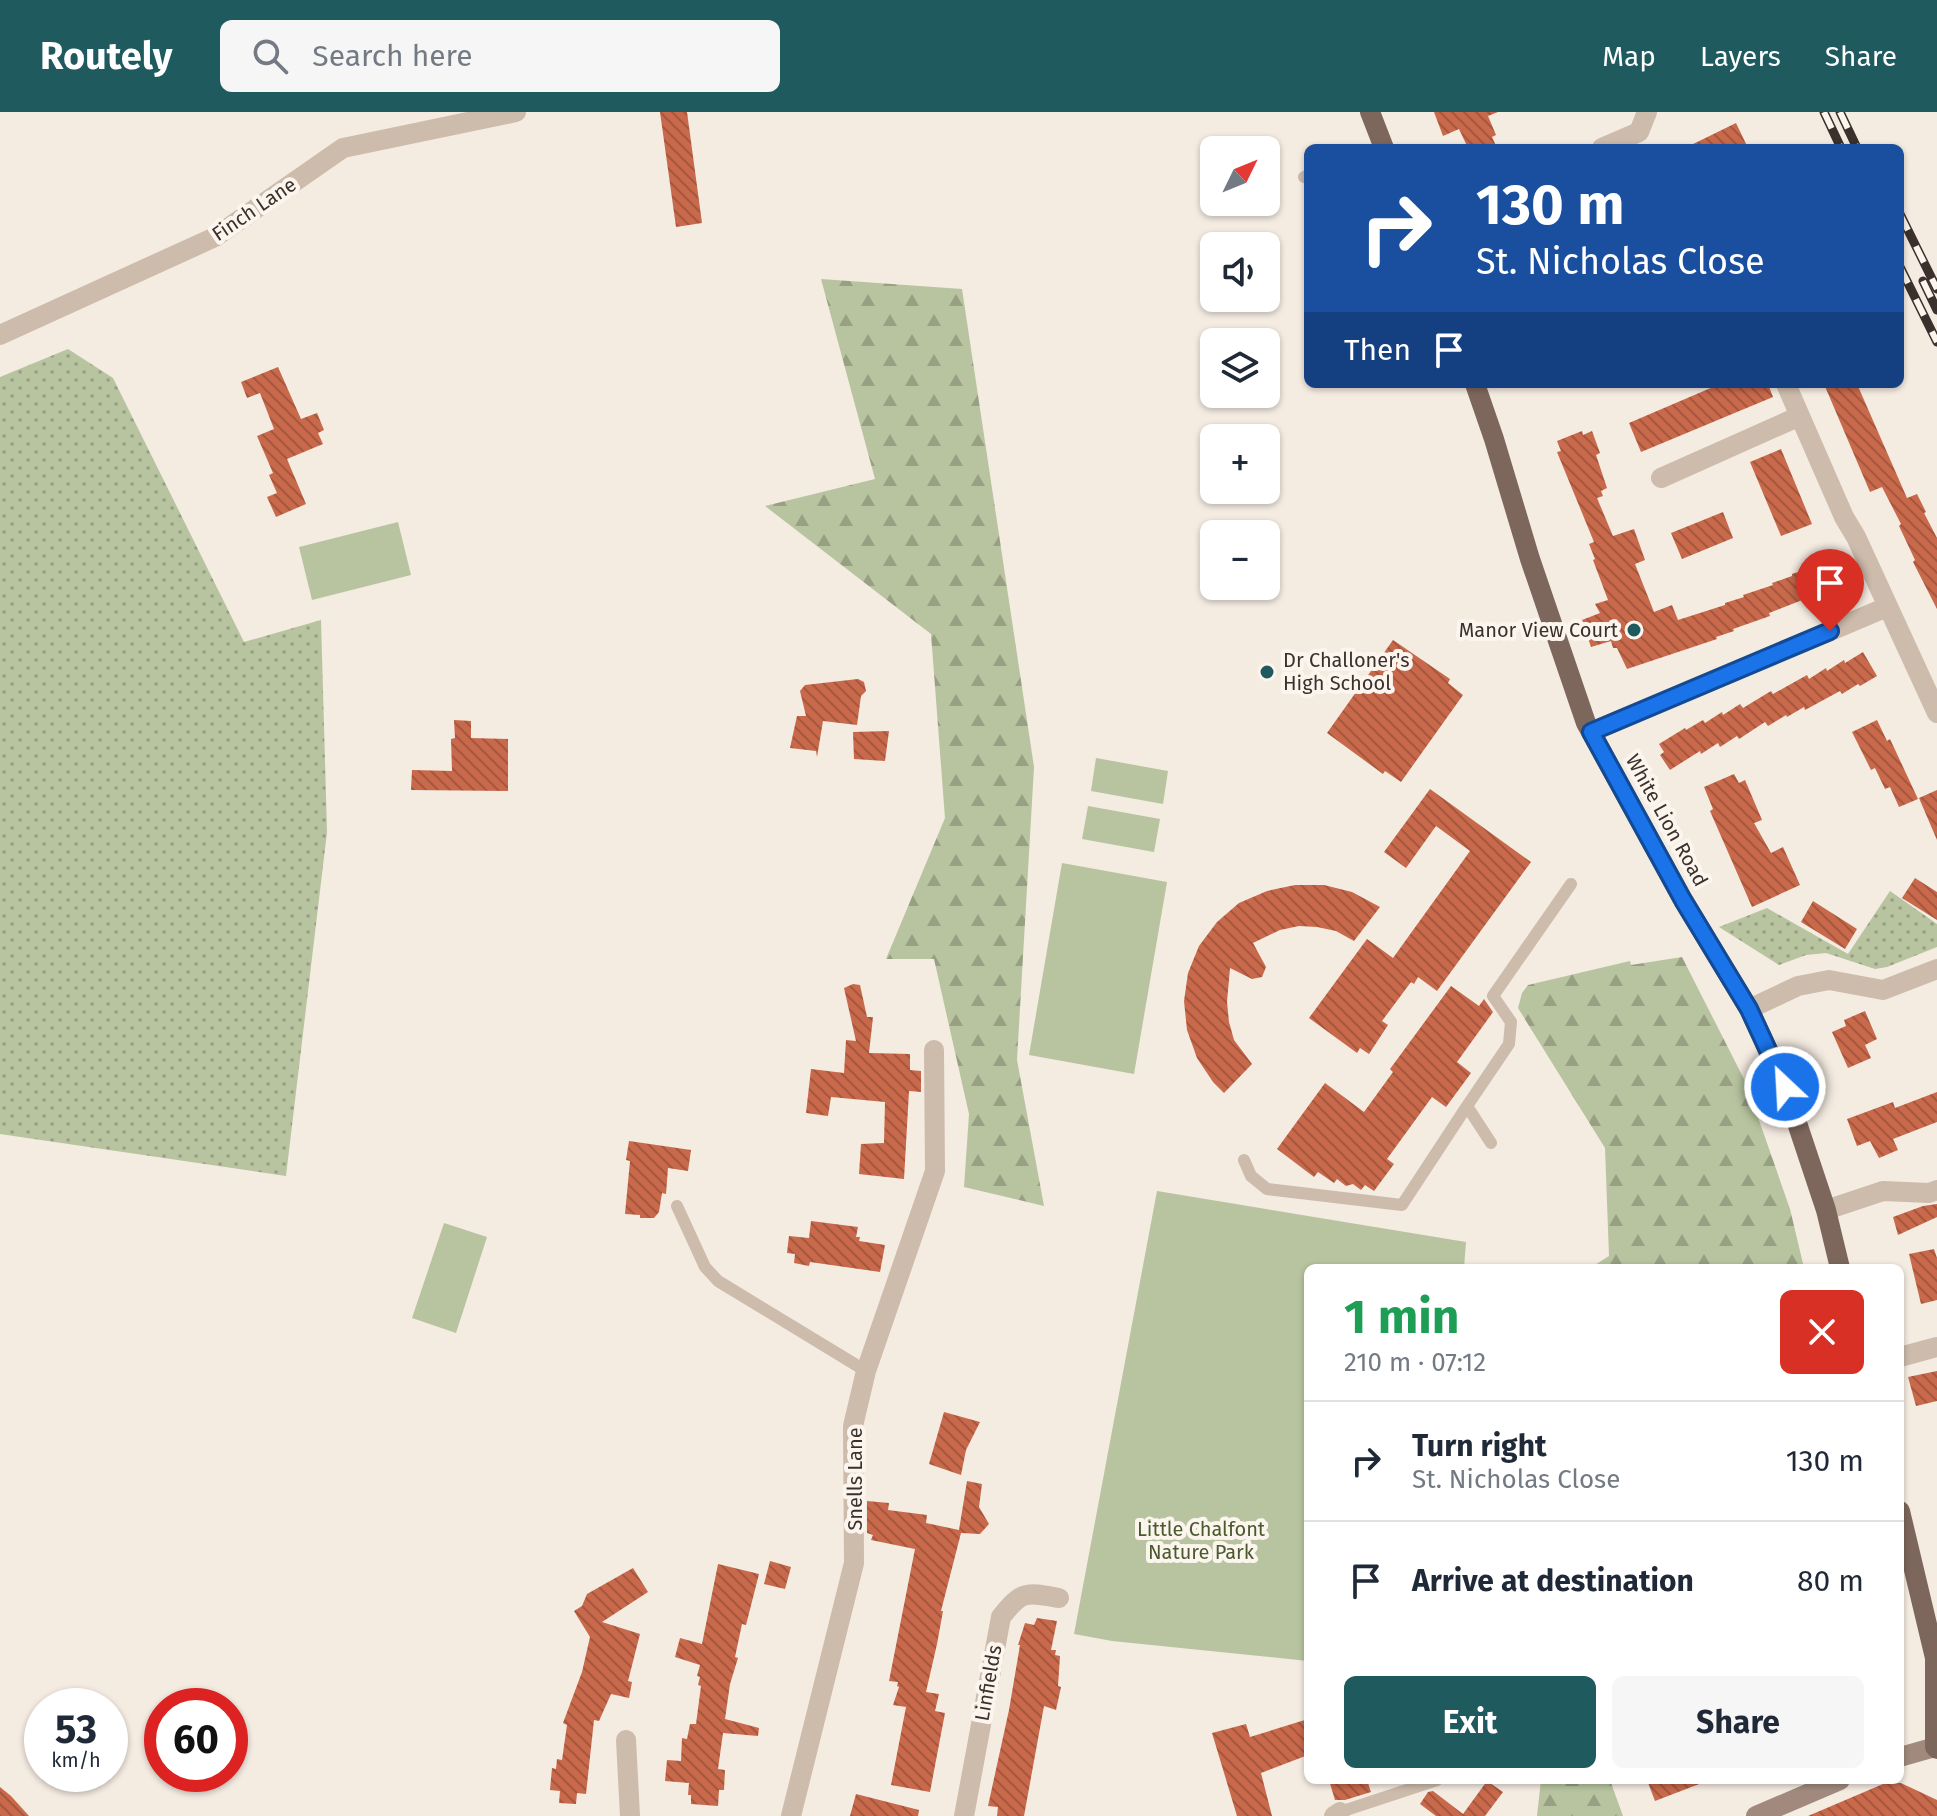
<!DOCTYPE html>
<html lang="en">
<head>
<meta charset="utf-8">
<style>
	body { margin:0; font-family:"Fira Sans",sans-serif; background:#f6f6f7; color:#1f2937; height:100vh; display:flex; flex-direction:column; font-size:30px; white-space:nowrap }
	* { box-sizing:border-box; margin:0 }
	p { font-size:26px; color:#747a83 }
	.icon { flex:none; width:44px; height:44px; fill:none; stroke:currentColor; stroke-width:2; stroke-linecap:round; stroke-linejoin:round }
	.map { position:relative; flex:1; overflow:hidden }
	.panel { position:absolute; left:1304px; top:1152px; width:600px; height:520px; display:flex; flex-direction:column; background:#fff; border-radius:12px; box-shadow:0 2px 6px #0004 }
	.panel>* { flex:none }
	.hud { position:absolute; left:1304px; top:32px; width:600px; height:244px; border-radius:12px; box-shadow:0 2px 6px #0004; background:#1a4fa0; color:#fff; overflow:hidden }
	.needle { width:52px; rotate:47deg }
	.buttons { position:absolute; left:1200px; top:24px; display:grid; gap:16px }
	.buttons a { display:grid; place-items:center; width:80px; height:80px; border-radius:12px; background:#fff; box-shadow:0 2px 6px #0004; font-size:40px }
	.speed { position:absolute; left:24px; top:1576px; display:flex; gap:16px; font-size:40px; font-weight:700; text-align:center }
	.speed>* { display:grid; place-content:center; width:104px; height:104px; border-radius:50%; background:#fff; box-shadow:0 2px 6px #0004; line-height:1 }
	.speed small { font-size:20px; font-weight:400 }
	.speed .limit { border:12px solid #d22; background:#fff; color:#111 }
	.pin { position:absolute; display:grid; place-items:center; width:68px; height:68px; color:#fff; margin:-82px -34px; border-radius:50% 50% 50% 0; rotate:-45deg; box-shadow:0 0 8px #0007 }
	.pin .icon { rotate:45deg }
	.me { position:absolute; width:88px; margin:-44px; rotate:335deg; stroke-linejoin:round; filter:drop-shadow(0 0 6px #0008) }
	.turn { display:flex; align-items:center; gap:28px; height:168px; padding:0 40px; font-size:36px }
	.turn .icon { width:104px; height:104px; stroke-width:2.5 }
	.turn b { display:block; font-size:56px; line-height:68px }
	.then { display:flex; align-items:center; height:76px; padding:0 40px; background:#0003; gap:16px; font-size:30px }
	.round { display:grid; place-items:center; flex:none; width:84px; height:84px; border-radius:12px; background:#f6f6f7 }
	.overview { display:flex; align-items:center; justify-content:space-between; height:136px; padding:0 40px }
	h1 { font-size:48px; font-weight:700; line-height:60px; color:#1e9e55 }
	.cta { display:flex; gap:16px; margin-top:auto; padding:16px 40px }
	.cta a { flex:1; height:92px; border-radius:12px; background:#1f5a5e; color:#fff; font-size:32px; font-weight:700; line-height:92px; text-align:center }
	.cta a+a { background:#f6f6f7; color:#1f2937 }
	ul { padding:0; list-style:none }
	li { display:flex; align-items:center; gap:24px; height:120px; padding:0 40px; border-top:2px solid #e0e1e3 }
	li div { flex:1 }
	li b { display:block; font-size:30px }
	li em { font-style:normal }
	header { display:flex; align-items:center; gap:48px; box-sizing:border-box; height:112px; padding:0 40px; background:#1f5a5e; color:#fff }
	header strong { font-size:38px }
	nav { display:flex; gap:44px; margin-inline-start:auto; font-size:28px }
	.search { width:560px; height:72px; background:#f6f6f7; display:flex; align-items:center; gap:20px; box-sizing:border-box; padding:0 28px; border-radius:12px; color:#747a83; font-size:30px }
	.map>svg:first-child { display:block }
</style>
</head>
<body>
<header>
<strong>Routely</strong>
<div class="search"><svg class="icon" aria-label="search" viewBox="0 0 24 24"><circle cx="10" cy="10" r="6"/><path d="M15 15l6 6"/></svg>Search here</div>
<nav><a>Map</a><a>Layers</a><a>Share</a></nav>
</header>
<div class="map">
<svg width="1937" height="1704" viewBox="0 0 1937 1704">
	<defs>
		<pattern id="grass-dots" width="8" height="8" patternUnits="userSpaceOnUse" patternTransform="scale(2)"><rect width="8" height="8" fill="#b8c4a0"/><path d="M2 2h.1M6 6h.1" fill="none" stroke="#97a083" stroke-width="1.8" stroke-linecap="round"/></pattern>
		<pattern id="forest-firs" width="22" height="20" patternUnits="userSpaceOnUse" patternTransform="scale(2)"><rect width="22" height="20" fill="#b8c4a0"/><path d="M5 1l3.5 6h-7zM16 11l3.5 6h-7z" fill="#97a083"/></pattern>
		<pattern id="building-back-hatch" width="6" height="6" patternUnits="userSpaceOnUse" patternTransform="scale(2)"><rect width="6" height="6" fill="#c8694b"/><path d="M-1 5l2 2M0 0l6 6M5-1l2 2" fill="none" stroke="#a4573f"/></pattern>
	</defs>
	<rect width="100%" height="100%" fill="#f4ebe1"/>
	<path fill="url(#grass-dots)" d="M68 237 113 266 244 530 321 508 327 720 286 1064 0 1022V265Z
		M1890 779 1937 812V835L1887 855 1875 857 1826 841 1806 843 1779 853 1719 815 1767 796 1848 842Z"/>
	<path fill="url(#forest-firs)" d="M821 167 962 177 1034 655 1017 948 1044 1094 964 1075 969 1002 934 847H886L945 706 931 522 765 394 875 367Z
		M1682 845 1746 971 1790 1097 1804 1156H1590L1609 1144 1605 1036 1518 896 1522 881 1528 873 1630 849 1631 853Z
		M1541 1668H1610L1623 1704H1537Z"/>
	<path fill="#b8c4a0" d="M398 410 411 463 312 488 299 435Z
		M1096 646 1168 659 1163 692 1091 679Z
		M1088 694 1160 707 1154 740 1082 727Z
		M1062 751 1167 770 1134 962 1029 943Z
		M1157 1079 1466 1130 1464 1156H1308V1549L1112 1529 1074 1522Z
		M444 1111 487 1125 456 1221 412 1206Z"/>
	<path fill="url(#building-back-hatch)" d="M660 0H687L702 111 676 115Z
		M1434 0H1498L1488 4 1496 23 1492 25 1497 36H1468L1459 17 1443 24Z
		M1736 11 1748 36H1685Z
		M278 255 301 307 317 301 324 318 318 321 323 332 287 347 306 392 276 405 267 385 277 381 269 363 273 361 257 324 274 317 260 281 247 286 241 270Z
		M1720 272H1768L1773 285 1641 340 1629 311Z
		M1824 272H1857L1907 386 1917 382 1926 400 1924 401 1937 426V497L1913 450 1915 448 1899 414 1901 412 1882 375 1870 380Z
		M1582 319 1583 323 1592 319 1600 341 1596 343 1607 376 1601 379 1603 384 1597 386 1613 424 1634 417 1645 448 1635 452 1654 500 1672 493 1678 508 1725 493V491L1744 485 1743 483 1773 473 1772 471 1792 464V462L1810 456 1809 454 1839 444 1846 464 1836 468 1838 474 1769 501 1770 504 1733 517 1734 519 1716 525 1717 527 1627 557 1617 536H1613L1611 529 1591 535 1582 508 1600 501 1595 492 1608 488 1593 448 1595 447 1589 432 1594 430 1557 340 1561 339 1557 329Z
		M1781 337 1812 412 1781 424 1750 350Z
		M1723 400 1733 426 1682 447 1671 421Z
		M1393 528 1450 567 1448 571 1463 583 1401 670 1385 659 1383 662 1327 621Z
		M1863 540 1877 564 1860 574 1858 572 1842 582 1840 579 1805 598 1804 595 1787 605 1786 603 1768 614 1765 610 1739 627 1737 624 1720 635 1718 631 1701 642 1700 639 1670 658 1660 643 1664 640 1659 632 1685 616 1686 618 1703 608 1705 611 1722 600 1723 603 1740 592 1743 596 1771 579 1773 582 1807 563 1809 567 1826 556 1827 559 1844 548 1845 551Z
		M858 567 864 570 866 579 861 584 857 613 823 609 817 645 816 639 790 636 797 604H806L800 579 805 573Z
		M454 608 471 609V626L508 627V679L411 678 412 658 452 659 451 627 455 626Z
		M1877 608 1887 629 1890 627 1918 687 1899 695 1890 675 1885 677 1875 656 1871 658 1852 620Z
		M889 619 885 649 854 647 853 620Z
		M1734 662 1739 671 1745 668 1762 708 1754 711 1771 741 1783 735 1800 773 1752 795 1710 699 1713 697 1704 675Z
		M1430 677 1531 750 1437 879 1418 865 1414 872 1411 870 1382 909 1388 913 1369 942 1360 936 1357 941 1309 906 1367 827 1393 846 1470 739 1436 714 1406 756 1384 740Z
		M1937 678V728L1919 686Z
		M1915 766 1937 780V808L1902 786Z
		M1295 773H1324L1352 780 1380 795 1354 829 1336 819 1317 815 1299 814 1280 818 1253 831 1266 855 1262 865 1252 867 1230 856 1227 890 1229 910 1234 928 1252 952 1224 981 1213 970 1197 946 1187 918 1184 889 1188 861 1199 834 1217 810 1239 791 1267 779Z
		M1813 789 1857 817 1845 837 1801 810Z
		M853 872 860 873 867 905H873L869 941 910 942V958L921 959V980L909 979 904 1067 859 1062 861 1032 884 1031 885 990 831 985 828 1004 806 1001 811 957 844 961 846 928 856 929 844 876Z
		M1451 874 1479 894 1484 887 1493 900 1457 950 1471 961 1446 995 1432 985 1387 1047 1394 1052 1374 1079 1365 1073 1361 1078 1353 1072 1346 1074 1337 1067 1334 1071 1318 1060 1314 1065 1277 1037 1325 971 1364 1000 1393 960 1390 957Z
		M1865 899 1877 927 1865 933 1871 946 1848 956 1832 920 1846 914 1844 908Z
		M1937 980V1010L1893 1027 1898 1038 1879 1046 1870 1029 1857 1034 1847 1007 1893 990 1895 996Z
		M629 1029 691 1038 688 1059 668 1056 666 1082 662 1081 659 1100 654 1106H640V1103L625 1102 630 1049 626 1048Z
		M1937 1092V1105L1898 1123 1893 1105 1923 1094Z
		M811 1109 858 1115 856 1125H860L859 1129 885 1133 880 1160 810 1150 809 1154 794 1151 795 1142 787 1141 789 1124 809 1126Z
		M1934 1137 1937 1146V1188L1921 1192 1909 1142Z
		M1937 1259V1289L1916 1294 1908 1265Z
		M944 1300 980 1310 966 1338 961 1363 929 1352Z
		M967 1369 982 1372 979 1395 989 1412 980 1422 961 1421 941 1499H943L937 1532 926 1580 939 1582 935 1599 945 1601 930 1680 891 1673 906 1595 893 1593 899 1575 897 1574 898 1570 889 1569 915 1437 871 1428 873 1423 867 1421V1389L889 1391 888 1398 927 1403 926 1411 959 1418Z
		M770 1449 791 1455 785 1477 764 1472Z
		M718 1452 759 1462 746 1513 742 1512 735 1545 738 1546 730 1572 725 1607 759 1616 758 1624 723 1621 718 1657 725 1658 724 1678H719L718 1694 691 1692V1683H688L689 1671 665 1669 667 1648 681 1649 682 1626 687 1627 690 1612H696L701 1574 698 1573 700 1565 697 1564 700 1553 675 1545 680 1526 702 1532Z
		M633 1456 648 1480 602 1510 640 1522 628 1569 632 1570 629 1586 611 1582 599 1609 594 1608 586 1682 577 1681 576 1692 559 1691 560 1679 550 1678 552 1656 556 1657 557 1647 562 1648 567 1613 563 1611 582 1560 590 1525 574 1499 582 1494 587 1482Z
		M1037 1506 1057 1509 1051 1538H1056L1055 1543 1060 1544 1058 1574 1061 1575 1056 1598 1044 1594 1024 1704H997L998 1695 988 1694 1009 1598 1020 1533H1018L1025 1511 1034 1513Z
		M1308 1607V1643L1261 1661 1272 1704H1237L1212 1621 1246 1612 1250 1625Z
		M1329 1668H1367L1371 1680 1345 1688H1335Z
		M1647 1668H1706L1707 1669 1655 1689Z
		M1487 1669 1503 1680 1485 1704H1436L1420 1692 1428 1680 1433 1679 1463 1702Z
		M1901 1671 1937 1688V1704H1808L1883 1672Z
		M0 1675 11 1684 29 1704H0Z
		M856 1682 919 1698 918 1704H850Z"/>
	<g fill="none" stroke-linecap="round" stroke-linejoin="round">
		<path stroke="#cdbbac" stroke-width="12" d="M1304 65 1308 63
			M1491 1031 1467 994 1509 932 1511 910 1493 884 1571 772
			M1244 1048 1251 1064 1267 1077 1402 1093 1467 994
			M677 1094 705 1155 718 1169 866 1259
			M1340 1700 1437 1668"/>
		<path stroke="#cdbbac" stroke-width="20" d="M1602 36 1639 20 1647 0
			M0 223 215 125 343 36 516 0
			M1786 272 1844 405 1856 425 1937 601
			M1661 366 1800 304
			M1591 620 1887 495
			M1749 897 1798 874 1829 868 1883 878 1937 857
			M1826 1098 1883 1079 1929 1081 1937 1078
			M1900 1245 1937 1235
			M626 1628 630 1704
			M791 1704 854 1451 853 1314 866 1259 935 1059 934 938
			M964 1704 1001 1505C1022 1478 1026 1480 1059 1486
			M1334 1704 1340 1700"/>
		<path stroke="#a18a7d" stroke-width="20" d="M1900 1645 1935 1635
			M1756 1704 1840 1668"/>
		<path stroke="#7d675c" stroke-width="20" d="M1370 0 1384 36
			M1475 272 1494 327 1530 447 1586 611 1683 788 1749 897 1785 975 1826 1098 1840 1156
			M1900 1399 1935 1546V1635L1937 1637"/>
		<defs>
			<path id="rail" d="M1824 0 1841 36
				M1840 0 1857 36
				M1900 102 1937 177
				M1900 155 1937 230
				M1923 169 1937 198"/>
		</defs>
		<use href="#rail" stroke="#3b302b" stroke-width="9"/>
		<use href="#rail" stroke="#fbf5ee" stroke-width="6" stroke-dasharray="18" stroke-linecap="butt"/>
	</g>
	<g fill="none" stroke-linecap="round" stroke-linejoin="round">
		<defs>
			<path id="route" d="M1785 975 1749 897 1683 788 1591 620 1830 519"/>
		</defs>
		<use href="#route" stroke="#114b97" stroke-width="20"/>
		<use href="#route" stroke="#1a73e8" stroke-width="14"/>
	</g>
	<g fill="#1f5a5e" stroke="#fbf5ee" stroke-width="3">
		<circle cx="1634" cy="518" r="8"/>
		<circle cx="1267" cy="560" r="8"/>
	</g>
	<g text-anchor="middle" stroke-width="8" stroke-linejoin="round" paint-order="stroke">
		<g font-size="20" fill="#3b302b" stroke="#fbf5ee">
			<text transform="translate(254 97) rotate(-34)" y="7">Finch Lane</text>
			<text transform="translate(1667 708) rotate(61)" y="7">White Lion Road</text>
			<text transform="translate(855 1367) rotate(-90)" y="7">Snells Lane</text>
			<text transform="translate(988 1571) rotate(-80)" y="7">Linfields</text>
		</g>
		<g font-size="20" fill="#3b302b" stroke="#fbf5ee" text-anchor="end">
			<text x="1618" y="525">Manor View Court</text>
			<text x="1283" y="555" text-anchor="start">Dr Challoner's<tspan x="1283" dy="23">High School</tspan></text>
		</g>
		<g font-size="20" fill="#4a5a2e" stroke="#fbf5ee">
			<text x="1201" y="1424">Little Chalfont<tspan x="1201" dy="23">Nature Park</tspan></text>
		</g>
	</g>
</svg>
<div class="buttons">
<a><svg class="needle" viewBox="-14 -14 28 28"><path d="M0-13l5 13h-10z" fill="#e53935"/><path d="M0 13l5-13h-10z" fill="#747a83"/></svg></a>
<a><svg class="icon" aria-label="sound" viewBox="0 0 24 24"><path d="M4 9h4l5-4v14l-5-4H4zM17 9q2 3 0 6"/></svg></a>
<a><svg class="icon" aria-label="layers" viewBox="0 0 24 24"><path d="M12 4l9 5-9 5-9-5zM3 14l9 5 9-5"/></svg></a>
<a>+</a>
<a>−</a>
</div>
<div class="speed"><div>53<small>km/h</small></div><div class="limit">60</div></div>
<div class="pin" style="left:1830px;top:519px;background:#d93025"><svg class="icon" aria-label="arrive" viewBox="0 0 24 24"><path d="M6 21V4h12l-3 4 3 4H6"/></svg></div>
<svg class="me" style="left:1785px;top:975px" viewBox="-20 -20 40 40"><circle r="17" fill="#1a73e8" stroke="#fff" stroke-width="3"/><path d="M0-11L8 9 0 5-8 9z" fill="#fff"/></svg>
<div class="hud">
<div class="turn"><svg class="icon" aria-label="right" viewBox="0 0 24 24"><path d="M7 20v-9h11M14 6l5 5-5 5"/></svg><div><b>130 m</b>St. Nicholas Close</div></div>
<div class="then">Then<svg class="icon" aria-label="arrive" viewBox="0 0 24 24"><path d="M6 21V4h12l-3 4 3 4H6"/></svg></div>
</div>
<section class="panel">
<div class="overview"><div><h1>1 min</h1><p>210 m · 07:12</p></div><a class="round" style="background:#d93025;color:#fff"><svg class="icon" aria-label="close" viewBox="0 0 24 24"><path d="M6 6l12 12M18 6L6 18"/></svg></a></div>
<ul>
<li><svg class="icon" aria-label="right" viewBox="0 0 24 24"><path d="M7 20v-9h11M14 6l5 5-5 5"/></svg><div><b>Turn right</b><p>St. Nicholas Close</p></div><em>130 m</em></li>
<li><svg class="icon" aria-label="arrive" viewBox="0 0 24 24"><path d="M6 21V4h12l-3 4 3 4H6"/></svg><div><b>Arrive at destination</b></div><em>80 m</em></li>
</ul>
<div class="cta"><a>Exit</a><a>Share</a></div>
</section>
</div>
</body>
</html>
